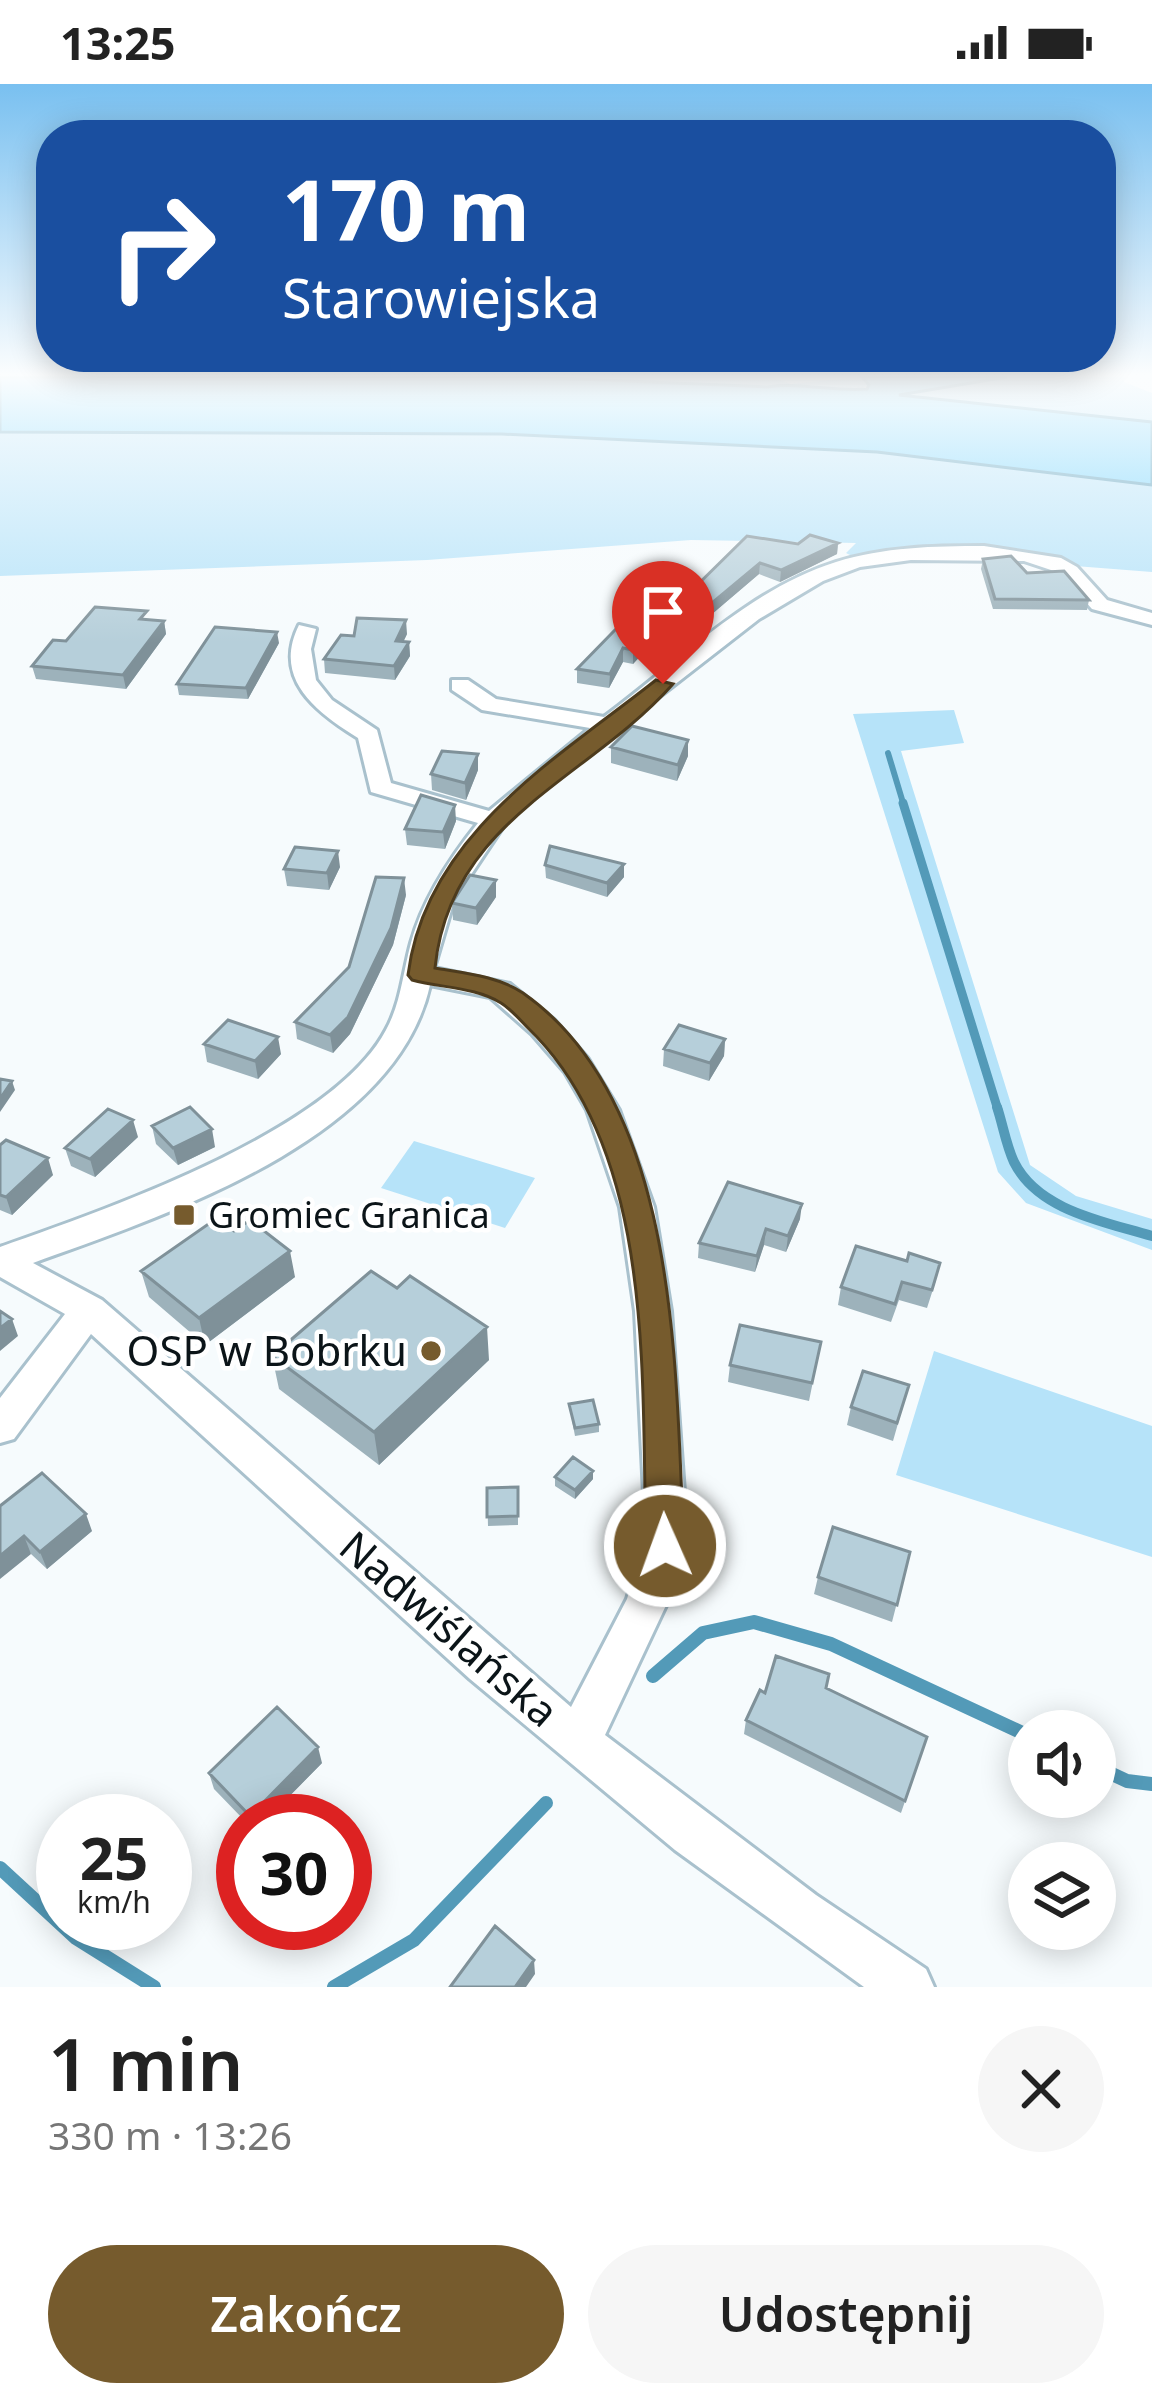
<!DOCTYPE html>
<html lang="pl">
<head>
<meta charset="utf-8">
<style>
	body { margin:0; font-family:"Noto Sans",sans-serif; background:#f6f6f6; color:#222; height:100vh; display:flex; flex-direction:column; font-size:45px; white-space:nowrap }
	* { box-sizing:border-box; margin:0 }
	p { font-size:39px; color:#767676 }
	.icon { flex:none; width:66px; height:66px; fill:none; stroke:currentColor; stroke-width:2; stroke-linecap:round; stroke-linejoin:round }
	.map { position:relative; height:1903px; overflow:hidden }
	.details { display:flex; flex-direction:column; background:#fff; flex:1 }
	.details>* { flex:none }
	.top-card { position:absolute; left:36px; top:36px; width:1080px; height:252px; border-radius:48px; box-shadow:0 6px 30px #0003; background:#1a4fa0; color:#fff; overflow:hidden }
	.tools { position:absolute; left:1008px; top:1626px; display:grid; gap:24px }
	.tools a { display:grid; place-items:center; width:108px; height:108px; border-radius:50%; background:#fff; box-shadow:0 6px 30px #0003; font-size:60px }
	.speed { position:absolute; left:36px; top:1710px; display:flex; gap:24px; font-size:60px; font-weight:700; text-align:center }
	.speed>* { display:grid; place-content:center; width:156px; height:156px; border-radius:50%; background:#fff; box-shadow:0 6px 30px #0003; line-height:1 }
	.speed small { font-size:30px; font-weight:400 }
	.speed .limit { border:18px solid #d22; background:#fff; color:#111 }
	.pin { position:absolute; display:grid; place-items:center; width:102px; height:102px; color:#fff; margin:-123px -51px; border-radius:50% 50% 50% 0; rotate:-45deg; box-shadow:0 0 12px #0007 }
	.pin .icon { rotate:45deg }
	.me { position:absolute; width:132px; margin:-66px; rotate:358deg; stroke-linejoin:round; filter:drop-shadow(0 0 9px #0008) }
	.turn { display:flex; align-items:center; gap:42px; height:252px; padding:0 48px; font-size:54px }
	.turn .icon { width:156px; height:156px; stroke-width:2.5 }
	.turn b { display:block; font-size:84px; line-height:102px }
	.round { display:grid; place-items:center; flex:none; width:126px; height:126px; border-radius:63px; background:#f6f6f6 }
	.summary { display:flex; align-items:center; justify-content:space-between; height:204px; padding:0 48px }
	h1 { font-size:72px; font-weight:600; line-height:90px }
	.action { display:flex; gap:24px; margin-top:auto; padding:24px 48px }
	.action a { flex:1; height:138px; border-radius:72px; background:#765b2d; color:#fff; font-size:48px; font-weight:600; line-height:138px; text-align:center }
	.action a+a { background:#f6f6f6; color:#222 }
	.status { display:flex; justify-content:space-between; align-items:center; height:84px; padding:0 60px; background:#fff; direction:ltr }
	.status svg { height:33px; fill:currentColor }
	.map>svg:first-child { display:block }
</style>
</head>
<body>
<div class="status"><b>13:25</b><svg viewBox="0 0 49 12"><path d="M0 12V9h3v3zM5 12V6h3v6zM10 12V3h3v9zM15 12V0h3v12zM26 1h20v11H26zM47 4h2v5h-2z"/></svg></div>
<div class="map">
<svg width="1152" height="1903" viewBox="0 0 1152 1903">
	<rect width="100%" height="100%" fill="#f6fbfd"/>
	<path fill="#b6e3f9" d="M530 293H772L791 300 861 293 869 301C844 316 799 299 767 303Z
		M1007 293H1124V298L1152 309V338L893 311Z
		M241 346 502 350 877 368 1152 401V488L1075 482 1055 473 860 476 846 469 856 459 691 456 427 476 0 492V348Z
		M954 626 964 659 901 667 1030 1081 1076 1112 1152 1135V1166L1026 1119 998 1088 853 630Z
		M414 1057 535 1094 505 1144 381 1104Z
		M934 1267 1152 1342V1473L896 1391Z"/>
	<path fill="#72d3fd" stroke="#539ab8" stroke-width="3" d="M0 293H530L767 303C801 298 833 308 867 305L869 301 862 293H1007L899 311 1152 338V401L877 368 502 350 0 348Z"/>
	<g fill="none" stroke-linecap="round" stroke-linejoin="round">
		<path stroke="#539ab8" stroke-width="6" d="M888 669 904 722"/>
		<path stroke="#539ab8" stroke-width="9" d="M903 719 998 1026"/>
		<path stroke="#539ab8" stroke-width="10" d="M997 1023C1003 1041 1006 1061 1014 1078 1038 1127 1106 1138 1152 1152"/>
		<path stroke="#539ab8" stroke-width="14" d="M653 1592 703 1549 754 1538 831 1560 1029 1652
			M1095 1682 1127 1697 1152 1700
			M0 1784 76 1854 154 1903
			M334 1903 414 1856 546 1719"/>
		<defs>
			<path id="minor" d="M984 462 1061 474 1077 483 1107 516 1152 529V541L1092 525 1060 489 1024 477 911 476 860 483 823 497 759 535 570 682 506 738 454 816 434 884 510 900 554 936 588 975 619 1026 654 1123 671 1227 687 1450 669 1515 605 1651 816 1811 926 1885 934 1903H864L675 1766 470 1595 91 1250 14 1355 0 1359V1314L65 1230 0 1193V1163C105 1126 332 1048 386 946 401 919 403 888 411 859 423 815 450 774 478 739L371 708 358 654C316 628 272 595 299 541L316 545 311 565 316 596 332 616 377 646 391 699 489 727 590 644 482 626 452 606V596H468L496 615 604 633C676 580 749 505 836 478 884 463 934 462 984 462ZM430 901 490 913 532 950 565 988 587 1026 620 1123 635 1227 646 1450 627 1515 571 1623 102 1216 33 1179C166 1131 396 1056 430 901Z"/>
		</defs>
		<use href="#minor" stroke="#a9c1cd" stroke-width="6"/>
		<use href="#minor" fill="#fff" fill-rule="evenodd"/>
	</g>
	<path fill="#9db2bb" d="M838 459 837 470 780 498 759 490 705 536 680 529 633 580 623 578 609 604 577 599V585L682 514 798 460Z
		M983 475 1027 489 1089 516 1087 526 993 525 981 485Z
		M148 536 164 537 166 550 126 605 36 595 32 582 66 557Z
		M407 550 403 558H409L410 572 395 596 325 589 324 575Z
		M279 559 248 615 179 611 177 600Z
		M688 656V672L677 697 611 679V663Z
		M478 670V686L466 716 432 706 431 690Z
		M456 737 445 765 407 761 405 745Z
		M545 781 624 793 607 813 546 794Z
		M340 783 329 806 287 802 284 785Z
		M406 811 393 861 350 950 333 969 297 955 295 938 349 883Z
		M496 813 477 841 453 836 452 819Z
		M725 955 724 972 709 997 663 982 664 965Z
		M204 960 281 970 258 995 207 978Z
		M152 1042 215 1063 178 1081 156 1060Z
		M138 1053 95 1093 71 1082 65 1064Z
		M0 1061 53 1091 12 1131 0 1126Z
		M800 1135 786 1168 764 1161 755 1188 698 1174 699 1159Z
		M234 1147 295 1193 205 1261 149 1213 141 1187Z
		M936 1196 927 1224 899 1216 891 1238 838 1221 841 1203Z
		M821 1258 809 1317 728 1298 730 1281Z
		M272 1272 489 1276 379 1381 279 1305Z
		M909 1301 893 1357 847 1341 851 1323Z
		M569 1320 599 1340V1348L575 1352Z
		M555 1393 593 1395 575 1415 555 1402Z
		M518 1403V1441L488 1442 487 1404Z
		M0 1422 92 1447 47 1485 31 1470Z
		M910 1468 892 1538 814 1510 818 1493Z
		M826 1604 927 1653 901 1729 744 1650 746 1636 765 1609Z
		M322 1679 265 1737H245L214 1705 209 1689Z"/>
	<path fill="#7f9199" d="M838 459 837 470 780 498 781 486Z
		M760 479 759 490 705 536 706 524Z
		M682 514 680 529 633 580V566Z
		M406 536 407 550 397 571 396 557Z
		M164 537 166 550 126 605 123 591Z
		M277 548 279 559 248 615 246 604Z
		M409 558 410 572 395 596 394 582Z
		M623 564V578L609 604 610 590Z
		M688 656V672L677 697 678 681Z
		M478 670V686L466 716 465 699Z
		M455 721 456 737 445 765 443 748Z
		M338 767 340 783 329 806 327 789Z
		M624 780V793L607 813V799Z
		M404 794 406 811 393 861 350 950 333 969 330 951Z
		M496 796V813L477 841 476 824Z
		M278 953 281 970 258 995 255 977Z
		M725 955 724 972 709 997 710 979Z
		M12 997 15 1006 0 1028V1015Z
		M133 1036 138 1053 95 1093 90 1075Z
		M212 1045 215 1063 178 1081 173 1064Z
		M48 1074 53 1091 12 1131 6 1113Z
		M802 1120 800 1135 786 1168 788 1152Z
		M766 1145 764 1161 755 1188 757 1172Z
		M290 1167 295 1193 205 1261 199 1234Z
		M12 1235 18 1252 0 1267V1244Z
		M487 1243 489 1276 379 1381 374 1348Z
		M593 1387V1395L575 1415V1406Z
		M86 1430 92 1447 47 1485 40 1468Z
		M24 1452 31 1470 0 1495V1472Z
		M318 1663 322 1679 265 1737H252L250 1732Z
		M534 1876 535 1890 526 1903H515Z"/>
	<path fill="#b6cfda" stroke="#7f9199" stroke-width="3" d="M810 451 838 459 781 486 760 479 706 524 681 517 747 452 798 460Z
		M1011 472 1027 489 1064 487 1089 516 995 515 983 475Z
		M651 509 682 514 633 566 623 564 610 590 577 585Z
		M95 523 147 527 140 535 164 537 123 591 32 582 53 556 66 557Z
		M357 534 406 536 396 557 409 558 394 582 324 575 341 551 354 552Z
		M215 543 277 548 246 604 177 600Z
		M632 642 688 656 678 681 611 663Z
		M442 667 478 670 465 699 431 690Z
		M421 711 455 721 443 748 405 745Z
		M550 762 624 780 607 799 545 781Z
		M295 763 338 767 327 789 284 785Z
		M470 791 496 796 476 824 452 819Z
		M376 793 404 794 391 844 348 933 330 951 295 938 349 883Z
		M228 936 278 953 255 977 204 960Z
		M679 941 725 955 710 979 664 965Z
		M0 995 12 997 0 1015Z
		M190 1023 212 1045 173 1064 152 1042Z
		M108 1025 133 1036 90 1075 65 1064Z
		M6 1056 48 1074 6 1113 0 1111V1061Z
		M728 1098 802 1120 788 1152 766 1145 757 1172 699 1159Z
		M217 1134 234 1147 250 1136 290 1167 199 1234 141 1187Z
		M856 1162 907 1177 909 1169 940 1179 932 1206 902 1198 895 1220 841 1203Z
		M371 1187 397 1204 410 1192 487 1243 374 1348 272 1272Z
		M0 1227 12 1235 0 1244Z
		M740 1241 821 1258 812 1299 730 1281Z
		M863 1287 909 1301 897 1339 851 1323Z
		M593 1316 599 1340 575 1344 569 1320Z
		M573 1373 593 1387 575 1406 555 1393Z
		M42 1389 86 1430 40 1468 24 1452 0 1472V1422Z
		M518 1403V1432L487 1433V1404Z
		M833 1443 910 1468 897 1521 818 1493Z
		M776 1572 829 1590 826 1604 927 1653 905 1717 746 1636 760 1606 765 1609Z
		M277 1623 318 1663 250 1732 209 1689Z
		M495 1842 534 1876 515 1903H450Z"/>
	<linearGradient id="sky" x2="0" y2="1"><stop stop-color="#79c0f0"/><stop offset="0.52" stop-color="#fbfdfe"/><stop offset="1" stop-color="#fbfdfe" stop-opacity="0"/></linearGradient>
	<rect width="1152" height="559" fill="url(#sky)"/>
	<path fill="#765b2d" stroke="#4d3b1d" stroke-width="3" d="M656 596 673 600C588 696 450 735 435 884 464 889 498 892 523 909 682 1020 675 1290 684 1462L678 1474 665 1479 652 1474 646 1462C641 1297 657 1068 528 944 520 936 511 925 501 919 475 903 442 904 412 896L408 891C425 752 556 675 656 596Z"/>
	<g fill="#765b2d" stroke="#fff" stroke-width="4.5">
		<rect x="172" y="1119" width="24" height="24" rx="6"/>
		<circle cx="431" cy="1267" r="12"/>
	</g>
	<g text-anchor="middle" stroke-width="9" stroke-linejoin="round" paint-order="stroke">
		<g font-size="36" fill="#0b1418" stroke="#fff" text-anchor="start">
			<text x="208" y="1144">Gromiec Granica</text>
		</g>
		<g font-size="42" fill="#0b1418" stroke="#fff" text-anchor="end">
			<text x="407" y="1282">OSP w Bobrku</text>
		</g>
		<g font-size="42" fill="#0b1418" stroke="#fff">
			<text transform="translate(449 1545) rotate(41)" y="15">Nadwiślańska</text>
		</g>
	</g>
</svg>
<div class="tools">
<a><svg class="icon" aria-label="sound" viewBox="0 0 24 24"><path d="M4 9h4l5-4v14l-5-4H4zM17 9q2 3 0 6"/></svg></a>
<a><svg class="icon" aria-label="layers" viewBox="0 0 24 24"><path d="M12 4l9 5-9 5-9-5zM3 14l9 5 9-5"/></svg></a>
</div>
<div class="speed"><div>25<small>km/h</small></div><div class="limit">30</div></div>
<div class="pin" style="left:663px;top:600px;background:#d93025"><svg class="icon" aria-label="arrive" viewBox="0 0 24 24"><path d="M6 21V4h12l-3 4 3 4H6"/></svg></div>
<svg class="me" style="left:665px;top:1462px" viewBox="-20 -20 40 40"><circle r="17" fill="#765b2d" stroke="#fff" stroke-width="3"/><path d="M0-11L8 9 0 5-8 9z" fill="#fff"/></svg>
<div class="top-card">
<div class="turn"><svg class="icon" aria-label="right" viewBox="0 0 24 24"><path d="M7 20v-9h11M14 6l5 5-5 5"/></svg><div><b>170 m</b>Starowiejska</div></div>
</div>
</div>
<section class="details">
<div class="summary"><div><h1>1 min</h1><p>330 m · 13:26</p></div><a class="round"><svg class="icon" aria-label="close" viewBox="0 0 24 24"><path d="M6 6l12 12M18 6L6 18"/></svg></a></div>
<div class="action"><a>Zakończ</a><a>Udostępnij</a></div>
</section>
</body>
</html>
